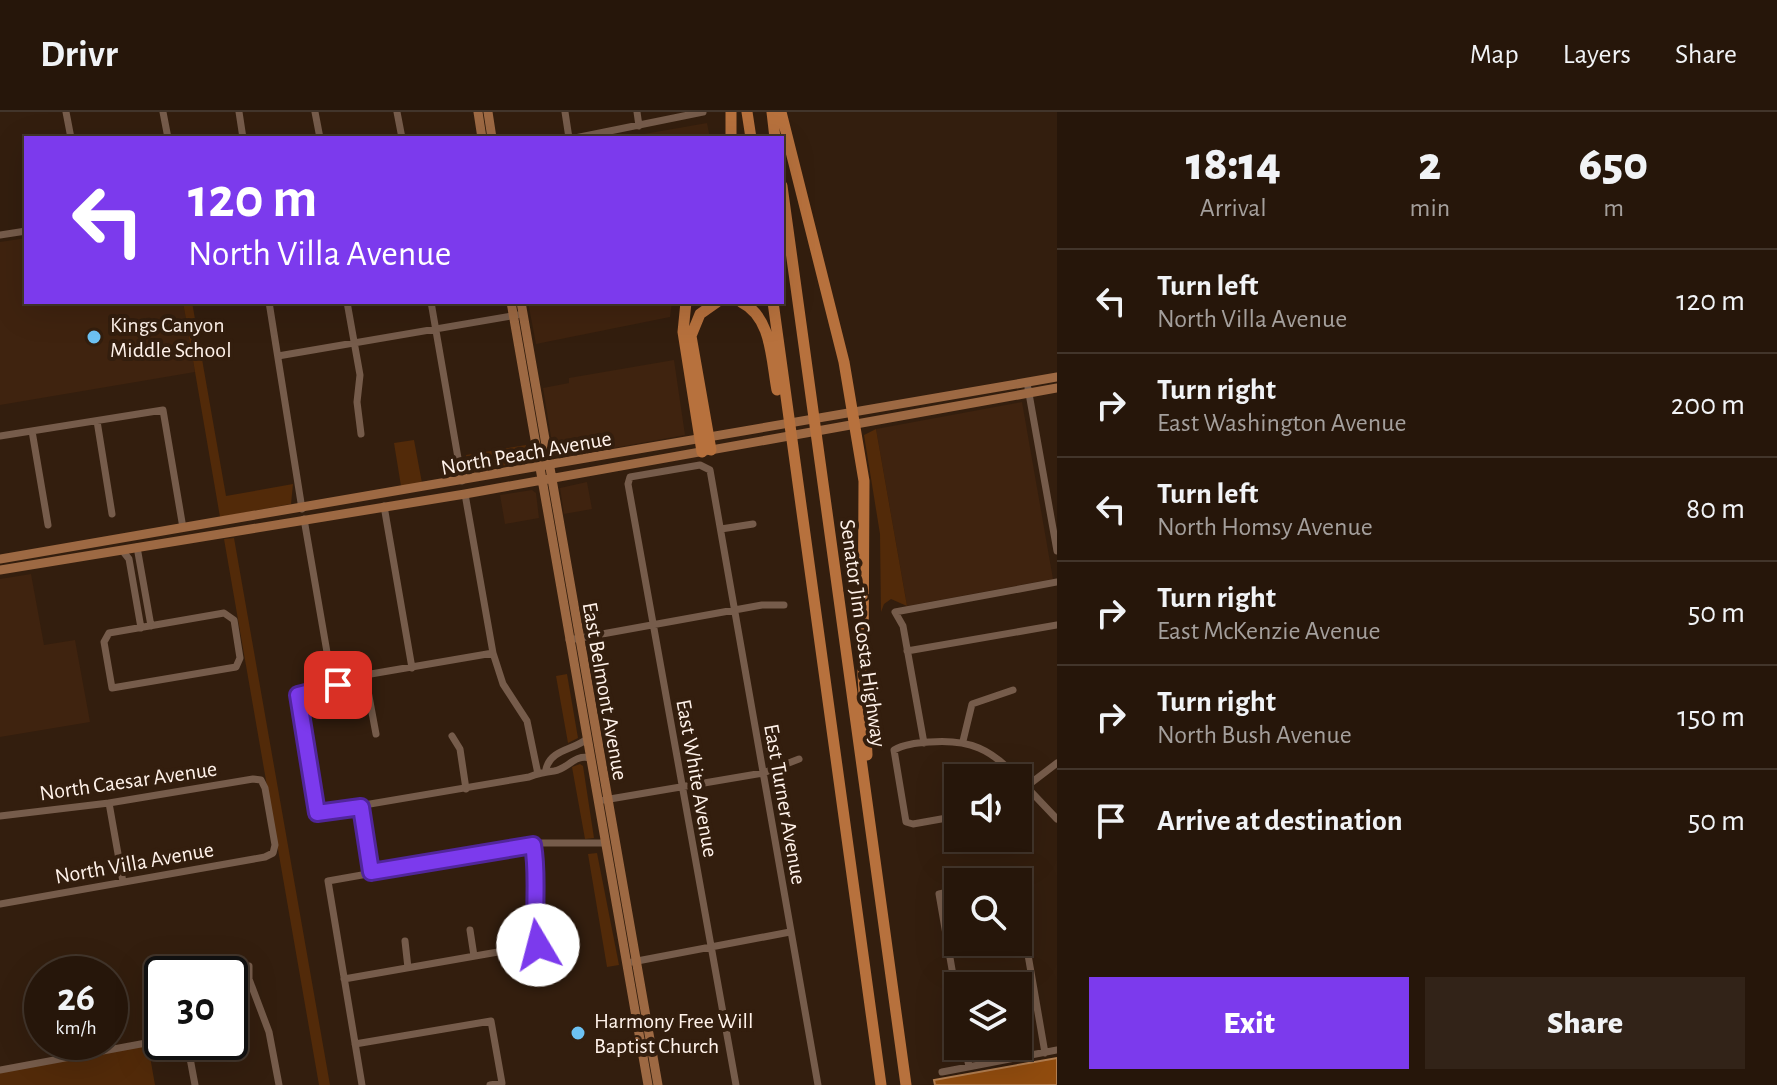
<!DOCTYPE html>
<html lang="en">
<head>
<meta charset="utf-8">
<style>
	body { margin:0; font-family:"Alegreya Sans",sans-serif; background:#322318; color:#f1f3f6; height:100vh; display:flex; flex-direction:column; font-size:30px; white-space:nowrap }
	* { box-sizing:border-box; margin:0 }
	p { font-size:26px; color:#a49f9c }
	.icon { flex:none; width:44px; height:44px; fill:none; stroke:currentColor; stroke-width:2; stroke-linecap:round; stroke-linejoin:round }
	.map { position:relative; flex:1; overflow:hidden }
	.details { display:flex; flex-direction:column; background:#26160a; width:720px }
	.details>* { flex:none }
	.banner { position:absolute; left:24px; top:24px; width:760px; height:168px; border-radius:0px; box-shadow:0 8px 32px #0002,0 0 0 2px #42352b; background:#7c3aed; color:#fff; overflow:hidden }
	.controls { position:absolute; left:944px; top:652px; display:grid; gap:16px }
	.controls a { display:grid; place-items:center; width:88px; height:88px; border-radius:0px; background:#26160a; box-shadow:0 8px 32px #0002,0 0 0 2px #42352b; font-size:40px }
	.speed { position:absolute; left:24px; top:844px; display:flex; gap:16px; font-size:40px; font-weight:700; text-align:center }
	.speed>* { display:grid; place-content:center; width:104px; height:104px; border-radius:50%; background:#26160a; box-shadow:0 8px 32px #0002,0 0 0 2px #42352b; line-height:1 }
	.speed small { font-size:20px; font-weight:400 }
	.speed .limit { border:4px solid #111; border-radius:12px; background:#fff; color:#111 }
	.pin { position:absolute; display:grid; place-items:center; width:68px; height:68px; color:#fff; margin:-34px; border-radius:16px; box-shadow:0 4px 12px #0006 }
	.me { position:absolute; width:88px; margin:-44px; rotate:352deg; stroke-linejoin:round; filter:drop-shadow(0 0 6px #0008) }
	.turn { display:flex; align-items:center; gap:28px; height:168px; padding:0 32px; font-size:36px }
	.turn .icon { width:104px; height:104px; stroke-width:2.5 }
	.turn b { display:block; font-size:56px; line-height:68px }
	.eta { display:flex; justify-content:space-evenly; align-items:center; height:136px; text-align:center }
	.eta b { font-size:48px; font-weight:800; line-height:56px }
	.primary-button { display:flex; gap:16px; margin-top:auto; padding:16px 32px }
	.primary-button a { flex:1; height:92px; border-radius:0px; background:#7c3aed; color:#fff; font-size:32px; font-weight:800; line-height:92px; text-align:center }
	.primary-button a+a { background:#322318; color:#f1f3f6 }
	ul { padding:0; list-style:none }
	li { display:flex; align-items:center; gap:24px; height:104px; padding:0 32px; border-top:2px solid #42352b }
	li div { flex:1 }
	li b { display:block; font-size:30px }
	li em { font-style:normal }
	header { display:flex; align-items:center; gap:48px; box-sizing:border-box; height:112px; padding:0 40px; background:#26160a; border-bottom:2px solid #42352b }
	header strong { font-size:38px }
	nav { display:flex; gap:44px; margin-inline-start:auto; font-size:28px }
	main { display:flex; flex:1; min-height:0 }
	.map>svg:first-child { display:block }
</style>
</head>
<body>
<header>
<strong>Drivr</strong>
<nav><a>Map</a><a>Layers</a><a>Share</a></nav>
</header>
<main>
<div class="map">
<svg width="1057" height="973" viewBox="0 0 1057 973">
	<rect width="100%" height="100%" fill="#331e0e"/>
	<path fill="#3f230f" d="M707 11 710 26H621Z
		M26 126V190H183L195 260 0 293V130Z
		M528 190H672L670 205 536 232Z
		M674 248 685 323 559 346 554 343 543 276 569 271V266Z
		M1022 290 1053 467 907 494 876 317Z
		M587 370 592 397 564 402 560 376Z
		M532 378 536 381 539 406 505 412 500 383Z
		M31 462 44 533 75 528 90 610 0 625V467Z"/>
	<path fill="#522a09" d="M183 190H192L226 384 293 372 291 392 220 405Z
		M876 317 907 494 891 487 884 492 881 500 880 422 864 323Z
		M414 328 422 371 401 374 394 331Z
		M526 333V349L469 361 466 343Z
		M234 426 330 973H319L224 427Z
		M567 562 578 626 568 631 556 564Z
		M580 652 583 654 594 726 585 727 572 655Z
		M597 741 619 853 607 855 588 742Z
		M148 933 155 973H0V958Z"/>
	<path fill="#914c0e" stroke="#b27e50" stroke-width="2" d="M1057 946V973H935L934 968Z"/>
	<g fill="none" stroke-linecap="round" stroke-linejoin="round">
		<path stroke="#765c4b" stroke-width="7" d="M66 0 71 26
			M163 0 168 26
			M239 0 243 26
			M315 0 320 26
			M397 0 402 26
			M565 0 569 26
			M637 0 639 14
			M575 26 703 0
			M0 123 26 119
			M269 190 302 397
			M347 190 360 263 357 290 361 322
			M431 190 462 369
			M278 244 517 203
			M1028 276 1057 439
			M97 309 112 402
			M32 319 48 413
			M0 324 163 298 183 416
			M465 382 493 541 503 572 527 609 538 662
			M384 394 412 556
			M304 407 333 575
			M721 417 753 412
			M137 435 151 514
			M122 438 129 447 141 516
			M224 501 234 508 240 546 236 555 112 576 104 530 109 521Z
			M569 528 762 493H784
			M907 539 1057 513
			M493 541 365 563 298 583 317 701 529 665C539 661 545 660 554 659 568 657 574 642 590 646
			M365 563 376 622
			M452 624 460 637 466 677
			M963 629 972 592 1013 578
			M924 631 903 514 895 500 1057 470
			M546 657C551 637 574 638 587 627
			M1018 666 1057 707
			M1018 681 1057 651
			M604 688 763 661 799 647
			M109 691 123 770
			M361 695 371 760
			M0 704 109 691 253 667 261 668 265 676 275 733 273 741 265 745 0 792
			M958 704 913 712 906 710 894 638C904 632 918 631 930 630 970 627 991 637 1018 666
			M533 733C539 766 532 797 538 833
			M1004 770H1015
			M958 778 939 782 958 892
			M1018 785 1045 941
			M470 818 474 844
			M405 829 408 856
			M632 850 790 820
			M249 854V867L269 920 279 973
			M344 867 555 830 565 824
			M187 930 195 973
			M355 932 491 909 502 971 490 973
			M965 934 969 955
			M0 958 146 931
			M942 960 1057 938
			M362 973 328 769 543 731H605
			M736 973 628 372 630 365 700 353 710 358 818 973"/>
		<path stroke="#9d6943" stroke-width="9" d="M478 0 482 26
			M488 0 492 26
			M511 190 648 973
			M521 190 658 973
			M0 447 1057 265
			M0 458 465 382 1057 276"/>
		<path stroke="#b7713d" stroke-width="11" d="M747 0 751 26
			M772 0 775 26
			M781 0 844 250 864 369 863 563 867 643
			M731 26V0
			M782 74 906 973
			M686 190 683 220 702 340
			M741 190C772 205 771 247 777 278
			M773 190 881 973
			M711 338 691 224 700 202 717 190"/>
	</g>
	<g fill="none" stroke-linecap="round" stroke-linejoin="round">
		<defs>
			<path id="route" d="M338 573 298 583 317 701 361 695 371 760 533 733C539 766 532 798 538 833"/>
		</defs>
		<use href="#route" stroke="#51269a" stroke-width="20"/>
		<use href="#route" stroke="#7c3aed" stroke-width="14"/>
	</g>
	<g fill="#6dc2f3" stroke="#331e0e" stroke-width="3">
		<circle cx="94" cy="225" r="8"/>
		<circle cx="578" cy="921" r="8"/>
	</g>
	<g text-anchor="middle" stroke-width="8" stroke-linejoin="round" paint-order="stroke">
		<g font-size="22" fill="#fff2ea" stroke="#331e0e" text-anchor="start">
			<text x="110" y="220">Kings Canyon<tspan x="110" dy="25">Middle School</tspan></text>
			<text x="594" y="916">Harmony Free Will<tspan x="594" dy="25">Baptist Church</tspan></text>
		</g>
		<g font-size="22" fill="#fff2ea" stroke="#331e0e">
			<text transform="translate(526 340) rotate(-10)" y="8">North Peach Avenue</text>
			<text transform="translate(864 521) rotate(82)" y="8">Senator Jim Costa Highway</text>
			<text transform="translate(606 579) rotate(80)" y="8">East Belmont Avenue</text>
			<text transform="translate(698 666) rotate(80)" y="8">East White Avenue</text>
			<text transform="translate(128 668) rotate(-8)" y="8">North Caesar Avenue</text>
			<text transform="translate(786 692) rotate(80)" y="8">East Turner Avenue</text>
			<text transform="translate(134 750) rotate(-10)" y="8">North Villa Avenue</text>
		</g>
	</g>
</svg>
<div class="controls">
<a><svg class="icon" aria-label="sound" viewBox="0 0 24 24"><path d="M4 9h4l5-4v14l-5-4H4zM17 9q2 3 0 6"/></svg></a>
<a><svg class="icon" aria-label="search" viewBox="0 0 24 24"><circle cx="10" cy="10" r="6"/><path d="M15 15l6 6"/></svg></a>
<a><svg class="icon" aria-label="layers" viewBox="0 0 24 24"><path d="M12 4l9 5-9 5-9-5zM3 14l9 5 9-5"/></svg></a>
</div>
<div class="speed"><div>26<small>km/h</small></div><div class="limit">30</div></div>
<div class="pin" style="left:338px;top:573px;background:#d93025"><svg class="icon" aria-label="arrive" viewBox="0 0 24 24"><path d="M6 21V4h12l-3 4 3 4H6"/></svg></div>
<svg class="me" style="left:538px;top:833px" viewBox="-20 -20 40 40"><circle r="19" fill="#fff"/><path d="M0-13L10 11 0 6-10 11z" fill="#7c3aed"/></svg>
<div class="banner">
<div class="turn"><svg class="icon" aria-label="left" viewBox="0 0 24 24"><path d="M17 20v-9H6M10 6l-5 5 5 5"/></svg><div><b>120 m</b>North Villa Avenue</div></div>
</div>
</div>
<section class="details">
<div class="eta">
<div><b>18:14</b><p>Arrival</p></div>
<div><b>2</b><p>min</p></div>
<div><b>650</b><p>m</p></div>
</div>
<ul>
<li><svg class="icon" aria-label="left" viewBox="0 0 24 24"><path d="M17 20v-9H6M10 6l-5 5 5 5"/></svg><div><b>Turn left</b><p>North Villa Avenue</p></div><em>120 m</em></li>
<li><svg class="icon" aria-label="right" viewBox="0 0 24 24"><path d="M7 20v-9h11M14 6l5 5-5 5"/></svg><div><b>Turn right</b><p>East Washington Avenue</p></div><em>200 m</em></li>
<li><svg class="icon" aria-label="left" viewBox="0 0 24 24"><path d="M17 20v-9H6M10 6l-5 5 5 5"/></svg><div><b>Turn left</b><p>North Homsy Avenue</p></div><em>80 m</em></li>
<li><svg class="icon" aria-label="right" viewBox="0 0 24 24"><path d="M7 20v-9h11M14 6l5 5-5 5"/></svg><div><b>Turn right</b><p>East McKenzie Avenue</p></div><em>50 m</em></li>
<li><svg class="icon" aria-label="right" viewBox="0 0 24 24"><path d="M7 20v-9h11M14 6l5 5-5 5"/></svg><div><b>Turn right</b><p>North Bush Avenue</p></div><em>150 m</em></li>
<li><svg class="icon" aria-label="arrive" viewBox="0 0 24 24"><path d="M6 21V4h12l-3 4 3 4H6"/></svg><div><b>Arrive at destination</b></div><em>50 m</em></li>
</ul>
<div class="primary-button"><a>Exit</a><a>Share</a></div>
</section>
</main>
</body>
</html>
